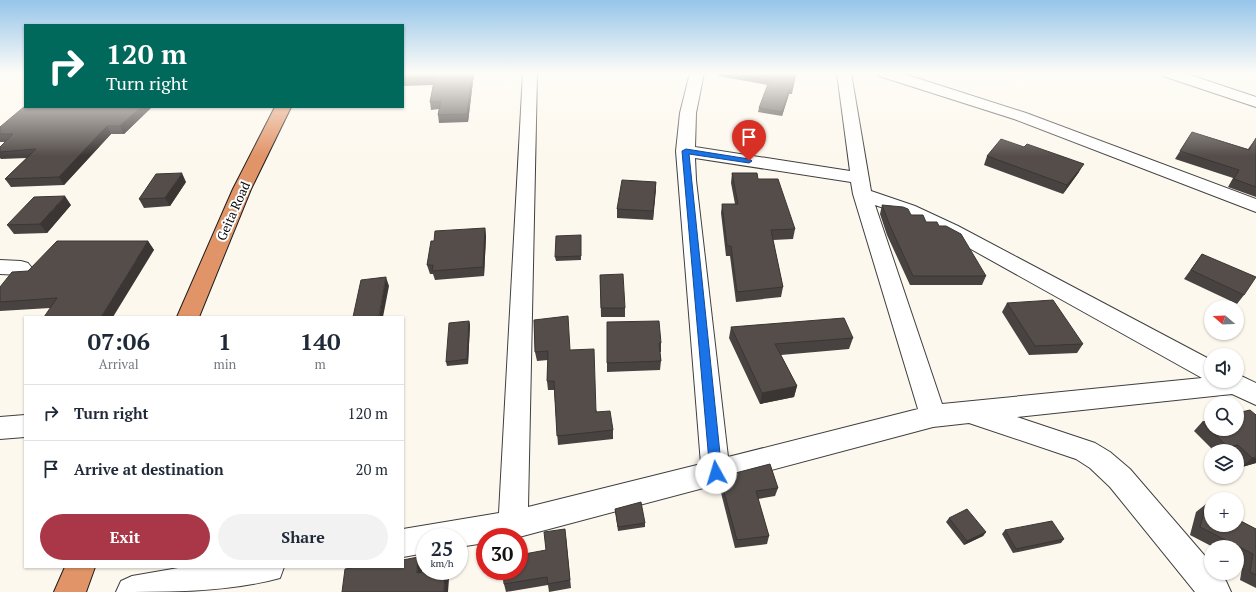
<!DOCTYPE html>
<html lang="en">
<head>
<meta charset="utf-8">
<style>
	body { margin:0; font-family:"PT Serif",serif; background:#f2f2f3; color:#1f2937; height:100vh; display:flex; flex-direction:column; font-size:15px; white-space:nowrap }
	* { box-sizing:border-box; margin:0 }
	p { font-size:13px; color:#747a83 }
	.icon { flex:none; width:22px; height:22px; fill:none; stroke:currentColor; stroke-width:2; stroke-linecap:round; stroke-linejoin:round }
	.map { position:relative; flex:1; overflow:hidden }
	.side { position:absolute; left:24px; top:316px; width:380px; height:252px; display:flex; flex-direction:column; background:#fff; border-radius:0px; box-shadow:0 1px 3px #0004 }
	.side>* { flex:none }
	.guide { position:absolute; left:24px; top:24px; width:380px; height:84px; border-radius:0px; box-shadow:0 1px 3px #0004; background:#00695c; color:#fff; overflow:hidden }
	.needle { width:26px; rotate:289deg }
	.fabs { position:absolute; left:1204px; top:300px; display:grid; gap:8px }
	.fabs a { display:grid; place-items:center; width:40px; height:40px; border-radius:50%; background:#fff; box-shadow:0 1px 3px #0004; font-size:20px }
	.speed { position:absolute; left:416px; top:528px; display:flex; gap:8px; font-size:20px; font-weight:700; text-align:center }
	.speed>* { display:grid; place-content:center; width:52px; height:52px; border-radius:50%; background:#fff; box-shadow:0 1px 3px #0004; line-height:1 }
	.speed small { font-size:10px; font-weight:400 }
	.speed .limit { border:6px solid #d22; background:#fff; color:#111 }
	.pin { position:absolute; display:grid; place-items:center; width:34px; height:34px; color:#fff; margin:-41px -17px; border-radius:50% 50% 50% 0; rotate:-45deg; box-shadow:0 0 4px #0007 }
	.pin .icon { rotate:45deg }
	.me { position:absolute; width:44px; margin:-22px; rotate:354deg; stroke-linejoin:round; filter:drop-shadow(0 0 3px #0008) }
	.turn { display:flex; align-items:center; gap:14px; height:84px; padding:0 16px; font-size:18px }
	.turn .icon { width:52px; height:52px; stroke-width:2.5 }
	.turn b { display:block; font-size:28px; line-height:34px }
	.eta { display:flex; justify-content:space-evenly; align-items:center; height:68px; text-align:center }
	.eta b { font-size:24px; font-weight:700; line-height:28px }
	.cta { display:flex; gap:8px; margin-top:auto; padding:8px 16px }
	.cta a { flex:1; height:46px; border-radius:24px; background:#aa3748; color:#fff; font-size:16px; font-weight:700; line-height:46px; text-align:center }
	.cta a+a { background:#f2f2f3; color:#1f2937 }
	ul { padding:0; list-style:none }
	li { display:flex; align-items:center; gap:12px; height:56px; padding:0 16px; border-top:1px solid #e0e1e3 }
	li div { flex:1 }
	li b { display:block; font-size:15px }
	li em { font-style:normal }
	.map>svg:first-child { display:block }
</style>
</head>
<body>
<div class="map">
<svg width="1256" height="592" viewBox="0 0 1256 592">
	<rect width="100%" height="100%" fill="#fdf8ee"/>
	<g fill="none" stroke-linecap="round" stroke-linejoin="round">
		<defs>
			<path id="street" d="M523 73H537L528 507 701 464 676 151 680 113 690 73H704L696 113 695 147 850 171 837 73H851L871 191 915 206 958 226 1211 360V381H1237V374L1256 383V405L1232 394 1017 417 1095 443 1110 452 1130 469 1211 563V573H1219L1226 581 1231 592H1195L1110 487 1090 468 1076 459 969 423 933 427 519 537H485V543L459 547V537H425V553L403 557V529L499 513ZM695 158 851 182 853 194 918 409 728 457 696 180ZM875 205 901 214 944 234 1202 378 942 404Z
				M877 73H901L1026 113 1256 199V212L1014 119 879 76Z
				M1161 73H1184L1256 97V107L1163 76Z
				M0 260 21 261 28 263 32 268 28 273 21 275 0 274Z
				M25 415V437L0 439V417Z
				M184 567H284L280 578C229 592 170 592 116 592L121 581 132 576Z"/>
			<path id="highway" d="M275 107H291L251 189 199 317H177L233 189Z
				M65 567H95L86 592H54Z"/>
		</defs>
		<use href="#street" stroke="#3f3f3f" stroke-width="2"/>
		<use href="#highway" stroke="#1d1d1d" stroke-width="2"/>
		<use href="#street" fill="#fff" fill-rule="evenodd"/>
		<use href="#highway" fill="#e19468" fill-rule="evenodd"/>
	</g>
	<path fill="#484240" d="M403 73H474L468 122 439 123 438 115 439 109 431 110 430 102 433 85 403 86Z
		M718 73H796L792 94H789L782 116 758 112 759 108 768 85 718 76Z
		M152 107 124 134H111L64 185 11 187 5 179 27 158 1 159 0 158V147L5 142H0V127Z
		M1192 132 1248 149 1256 138V197L1228 187 1233 178 1175 159Z
		M987 156 1079 172 1063 194 984 165Z
		M732 173 758 179 795 229 793 239 773 240 783 287 781 297 736 302 730 256H726L721 213 722 204H735L731 183Z
		M186 182 170 206 144 208 139 199Z
		M656 182 653 220 617 218V209Z
		M71 205 47 233 14 234 7 225Z
		M882 205 911 215 926 222 939 226 986 276 982 285H910L887 235 880 214Z
		M485 228 486 237 484 276 435 280 433 274H430L427 265 434 241Z
		M581 235V260L556 261 555 257Z
		M148 241 154 250 50 308 0 311V287L28 271Z
		M1202 254 1244 295 1237 304 1184 279Z
		M600 275 625 308V317H601Z
		M1007 303 1083 344 1077 353 1029 355 1002 312Z
		M534 320 570 350 597 412 613 430V439L558 445 554 390H548L547 381 548 360 537 361 535 352Z
		M469 321 470 325 468 364 447 366 446 362Z
		M607 322 661 343V352H660L661 361 660 370 607 372Z
		M731 327 853 338 849 349 781 355 797 386 794 397 760 404 729 338Z
		M1202 422 1237 429 1256 463 1242 467 1237 462V451H1214L1194 431Z
		M720 477 778 488 775 496 758 499 769 536 767 544 735 548 719 485Z
		M1206 504 1256 529V588L1240 580 1243 562 1237 559V547H1213L1190 535 1196 512Z
		M615 509 645 523V527L618 531Z
		M949 518 986 532 983 536 964 545 946 522Z
		M1005 530 1064 539 1061 543 1013 553 1002 534Z
		M566 537 571 588 549 592 548 585 506 592 504 584 546 550Z"/>
	<path fill="#3b3634" d="M472 73H474L468 122 467 114Z
		M789 90V94L782 116V112Z
		M141 107H152L124 134 120 126Z
		M107 126 111 134 64 185 59 177Z
		M1084 164 1079 172 1063 194 1067 185Z
		M182 173 186 182 170 206 165 198Z
		M656 182V190L653 220V211Z
		M65 196 71 205 47 233 40 224Z
		M485 228 486 237 484 276 483 267Z
		M148 241 154 250 113 317H101Z
		M386 277 389 286 383 317H379Z
		M469 321 470 325 468 364 467 359Z
		M797 386 794 397 760 404 762 393Z
		M1238 445 1231 451H1224L1228 447Z
		M1256 457V463L1242 467 1252 458Z
		M986 532 983 536 964 545 967 541Z
		M418 557 422 567V582L417 573Z
		M445 571H446L449 579 448 592H444Z"/>
	<path fill="#544d4a" stroke="#3b3634" d="M403 73H472L467 114 438 115 441 101 430 102 435 77 403 78Z
		M727 73H796L792 90H789L782 112 759 108 769 81Z
		M25 106V107H141L120 126H107L59 177 5 179 36 149 0 152V147L13 134H0V127Z
		M1192 132 1249 150 1256 138V187L1234 179 1239 170 1180 151Z
		M1001 139 1024 147 1027 144 1084 164 1067 185 987 156Z
		M182 173 165 198 139 199 156 174Z
		M732 173H757L758 179H778L795 229 771 230 783 287 737 292 731 246H727L722 204H738Z
		M622 180 656 182 653 211 617 209Z
		M65 196 40 224 7 225 34 197Z
		M882 205 903 207 908 209 911 215H923L926 222H937L939 226H946L961 234 986 276H913L890 226Z
		M485 228 483 267 432 271 433 265H427L431 241H434L435 231Z
		M581 235V256L555 257 556 236Z
		M57 241H148L101 317H44L57 298 0 302V287L12 272 28 271Z
		M1202 254 1256 277 1244 295 1191 270Z
		M623 274 625 308H601L600 275Z
		M386 277 379 316 371 317H353L361 280Z
		M1053 300 1083 344 1035 346 1007 303Z
		M568 316 570 350 594 349 596 412 610 411 613 430 557 436 554 381H547L548 351 535 352 534 320Z
		M844 318 853 338 775 344 797 386 762 393 731 327Z
		M469 321 467 359 446 362 449 323Z
		M659 321 661 343H659L661 361 607 363V322Z
		M1250 410 1256 415V457L1252 458 1238 445 1228 447 1202 422 1211 420V429H1237V413Z
		M770 464 778 488 756 491 769 536 737 540 720 477Z
		M641 502 645 523 618 527 615 509Z
		M1206 504 1211 506V525H1237V519L1256 529V575L1250 572 1253 554 1200 527Z
		M967 509 986 532 967 541 949 518Z
		M1052 521 1064 539 1016 549 1005 530Z
		M565 529 570 580 548 584 547 577 504 584 503 571H519V555L546 550 544 532Z
		M418 557 417 573 430 571H445L444 592H342L345 569 357 567H403V560Z"/>
	<linearGradient id="sky" x2="0" y2="1"><stop stop-color="#95c5ea"/><stop offset="0.47" stop-color="#fefcf7"/><stop offset="1" stop-color="#fefcf7" stop-opacity="0"/></linearGradient>
	<rect width="1256" height="156" fill="url(#sky)"/>
	<path fill="#1a73e8" stroke="#114b97" d="M686 149 749 159 752 161 749 163 689 154 722 473 720 476 716 478 712 476 710 473 682 151Z"/>
	<g text-anchor="middle" stroke-width="4" stroke-linejoin="round" paint-order="stroke">
		<g font-size="13" fill="#0c0c0c" stroke="#fff">
			<text transform="translate(233 211) rotate(-66)" y="5">Geita Road</text>
		</g>
	</g>
</svg>
<div class="fabs">
<a><svg class="needle" viewBox="-14 -14 28 28"><path d="M0-13l5 13h-10z" fill="#e53935"/><path d="M0 13l5-13h-10z" fill="#747a83"/></svg></a>
<a><svg class="icon" aria-label="sound" viewBox="0 0 24 24"><path d="M4 9h4l5-4v14l-5-4H4zM17 9q2 3 0 6"/></svg></a>
<a><svg class="icon" aria-label="search" viewBox="0 0 24 24"><circle cx="10" cy="10" r="6"/><path d="M15 15l6 6"/></svg></a>
<a><svg class="icon" aria-label="layers" viewBox="0 0 24 24"><path d="M12 4l9 5-9 5-9-5zM3 14l9 5 9-5"/></svg></a>
<a>+</a>
<a>−</a>
</div>
<div class="speed"><div>25<small>km/h</small></div><div class="limit">30</div></div>
<div class="pin" style="left:749px;top:161px;background:#d93025"><svg class="icon" aria-label="arrive" viewBox="0 0 24 24"><path d="M6 21V4h12l-3 4 3 4H6"/></svg></div>
<svg class="me" style="left:716px;top:473px" viewBox="-20 -20 40 40"><circle r="19" fill="#fff"/><path d="M0-13L10 11 0 6-10 11z" fill="#1a73e8"/></svg>
<div class="guide">
<div class="turn"><svg class="icon" aria-label="right" viewBox="0 0 24 24"><path d="M7 20v-9h11M14 6l5 5-5 5"/></svg><div><b>120 m</b>Turn right</div></div>
</div>
<section class="side">
<div class="eta">
<div><b>07:06</b><p>Arrival</p></div>
<div><b>1</b><p>min</p></div>
<div><b>140</b><p>m</p></div>
</div>
<ul>
<li><svg class="icon" aria-label="right" viewBox="0 0 24 24"><path d="M7 20v-9h11M14 6l5 5-5 5"/></svg><div><b>Turn right</b></div><em>120 m</em></li>
<li><svg class="icon" aria-label="arrive" viewBox="0 0 24 24"><path d="M6 21V4h12l-3 4 3 4H6"/></svg><div><b>Arrive at destination</b></div><em>20 m</em></li>
</ul>
<div class="cta"><a>Exit</a><a>Share</a></div>
</section>
</div>
</body>
</html>
